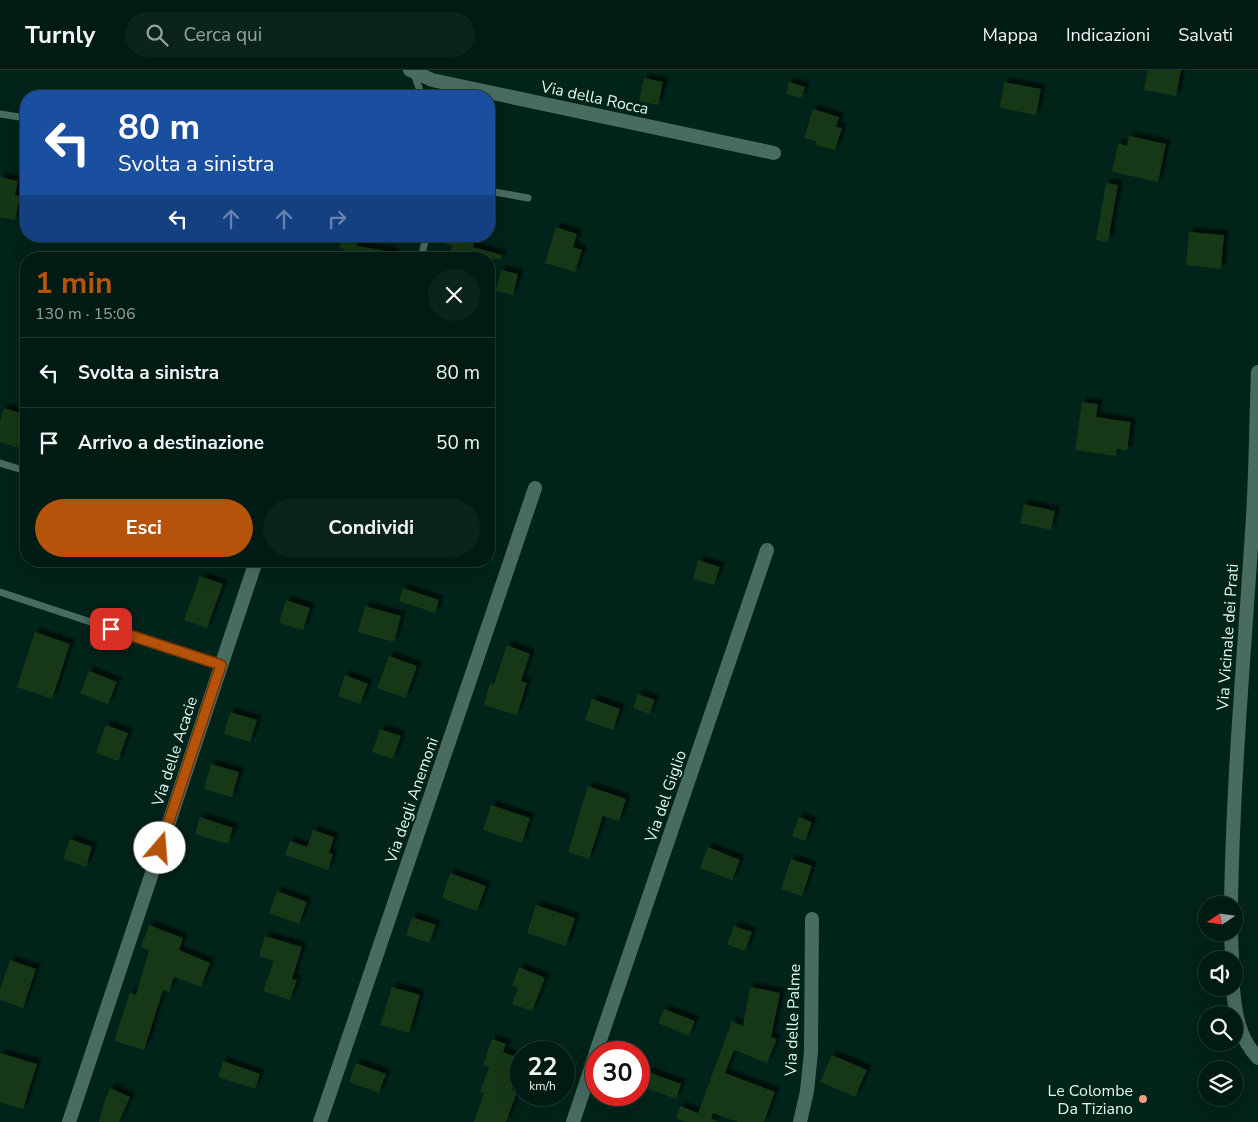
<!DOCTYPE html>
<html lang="it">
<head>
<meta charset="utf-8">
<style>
	body { margin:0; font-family:"Nunito Sans",sans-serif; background:#0a231d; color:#f1f3f6; height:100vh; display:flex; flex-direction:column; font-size:19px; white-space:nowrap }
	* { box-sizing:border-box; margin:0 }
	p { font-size:16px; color:#95a1a0 }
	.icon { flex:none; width:28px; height:28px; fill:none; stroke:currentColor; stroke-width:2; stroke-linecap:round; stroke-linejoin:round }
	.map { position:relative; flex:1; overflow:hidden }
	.drawer { position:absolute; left:20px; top:182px; width:475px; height:315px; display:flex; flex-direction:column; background:#001a14; border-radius:20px; box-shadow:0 5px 20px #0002,0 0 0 1px #223834 }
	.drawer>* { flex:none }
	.top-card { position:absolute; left:20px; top:20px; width:475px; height:152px; border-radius:20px; box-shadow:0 5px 20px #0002,0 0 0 1px #223834; background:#1a4fa0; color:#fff; overflow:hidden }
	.needle { width:32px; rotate:257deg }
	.fabs { position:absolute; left:1198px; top:826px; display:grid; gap:10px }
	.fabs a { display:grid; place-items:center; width:45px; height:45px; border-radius:50%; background:#001a14; box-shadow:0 5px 20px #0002,0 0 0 1px #223834; font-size:25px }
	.speed { position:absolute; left:510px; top:971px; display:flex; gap:10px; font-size:25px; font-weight:700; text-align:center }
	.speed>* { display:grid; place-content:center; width:65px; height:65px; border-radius:50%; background:#001a14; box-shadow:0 5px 20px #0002,0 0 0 1px #223834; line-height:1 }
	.speed small { font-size:12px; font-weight:400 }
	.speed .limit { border:8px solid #d22; background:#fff; color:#111 }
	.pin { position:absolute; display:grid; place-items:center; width:42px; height:42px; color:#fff; margin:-21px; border-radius:10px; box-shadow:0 2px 8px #0006 }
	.me { position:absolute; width:55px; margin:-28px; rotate:18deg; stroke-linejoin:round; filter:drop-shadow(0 0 4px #0008) }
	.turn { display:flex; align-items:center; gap:18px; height:105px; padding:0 15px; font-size:22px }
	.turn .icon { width:65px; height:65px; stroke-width:2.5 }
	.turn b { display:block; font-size:35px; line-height:42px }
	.lanes { display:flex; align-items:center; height:48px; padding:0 15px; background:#0003; justify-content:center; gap:25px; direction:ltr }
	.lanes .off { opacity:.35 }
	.round { display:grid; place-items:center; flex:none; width:52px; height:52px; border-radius:26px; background:#0a231d }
	.headline { display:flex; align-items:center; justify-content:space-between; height:85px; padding:0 15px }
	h1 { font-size:30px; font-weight:700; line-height:38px; color:#b45309 }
	.button { display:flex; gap:10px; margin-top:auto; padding:10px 15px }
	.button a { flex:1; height:58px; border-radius:30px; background:#b45309; color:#fff; font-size:20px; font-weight:700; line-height:58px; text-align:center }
	.button a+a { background:#0a231d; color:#f1f3f6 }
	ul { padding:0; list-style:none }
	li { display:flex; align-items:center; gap:15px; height:70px; padding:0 15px; border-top:1px solid #223834 }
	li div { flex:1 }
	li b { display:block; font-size:19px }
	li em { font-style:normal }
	header { display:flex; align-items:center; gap:30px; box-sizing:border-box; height:70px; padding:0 25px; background:#001a14; border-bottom:1px solid #223834 }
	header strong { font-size:24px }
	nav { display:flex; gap:28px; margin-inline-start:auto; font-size:18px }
	.search { width:350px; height:45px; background:#0a231d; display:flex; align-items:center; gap:12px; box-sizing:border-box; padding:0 18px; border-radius:28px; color:#95a1a0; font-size:19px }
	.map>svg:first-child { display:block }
</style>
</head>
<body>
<header>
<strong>Turnly</strong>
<div class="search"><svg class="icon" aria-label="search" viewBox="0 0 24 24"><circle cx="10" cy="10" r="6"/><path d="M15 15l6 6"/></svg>Cerca qui</div>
<nav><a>Mappa</a><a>Indicazioni</a><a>Salvati</a></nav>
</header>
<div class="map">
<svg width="1258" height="1052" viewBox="0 0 1258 1052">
	<defs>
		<filter id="shadow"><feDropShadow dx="4.5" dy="-4.5" stdDeviation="1" flood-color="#0009"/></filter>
	</defs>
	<rect width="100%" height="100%" fill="#00231a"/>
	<path fill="#163818" filter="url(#shadow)" d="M1148 0H1181L1176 26 1144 20Z
		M644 8 663 12 658 35 639 31Z
		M789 12 805 17 802 28 786 24Z
		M1004 12 1041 19 1036 45 1000 38Z
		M813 39 839 47 836 57 842 58 835 80 815 75 816 71 804 68Z
		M1129 66 1166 74 1158 112 1112 102 1118 73 1127 76Z
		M0 107 18 111 15 125 20 126 15 150 0 147Z
		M1106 113 1118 115 1108 172 1096 170Z
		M556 157 577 164 573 177 582 180 575 202 545 193Z
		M1189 162 1224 165 1221 199 1186 195Z
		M342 166 358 168 357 176 393 182 392 189H342L344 179 339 178Z
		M431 166H476L473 177 502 185 501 189H449L452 176 431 169Z
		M501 200 518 204 513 225 496 221Z
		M1082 332 1098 334 1096 347 1131 352 1127 381 1117 379 1116 386 1075 380Z
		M4 338 26 345V353L18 378 0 372V351Z
		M1024 434 1055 441 1051 460 1020 453Z
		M698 490 720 497 714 515 693 509Z
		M200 506 223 514 207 558 184 550Z
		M403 518 439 530 435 543 399 531Z
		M286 530 310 538 303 560 279 553Z
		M365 536 401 546 394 572 358 562Z
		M35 562 70 574 52 629 17 617Z
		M507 575 530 584 521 611 527 613 517 645 484 635 490 613 494 614Z
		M389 586 417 596 406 628 377 618Z
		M89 601 117 612 108 634 80 623Z
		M345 605 368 614 360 634 338 626Z
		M638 624 655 630 649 644 633 638Z
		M592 629 620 639 613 660 585 650Z
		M230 642 257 650 250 672 224 664Z
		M106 655 128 663 118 691 96 683Z
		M380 659 401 666 393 689 372 682Z
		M211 694 239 702 232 727 204 719Z
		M588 716 626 729 619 751 603 746 589 789 568 782Z
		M491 735 530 748 522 773 483 760Z
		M200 747 233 758 228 774 195 764Z
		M799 747 812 752 805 771 792 766Z
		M313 760 334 767 329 783 333 784 328 800 285 785 290 771 307 777Z
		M70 769 92 777 86 797 63 789Z
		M708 777 740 790 732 810 700 798Z
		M791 789 812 796 802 826 781 819Z
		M450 803 486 816 477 841 442 828Z
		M277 821 307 832 299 854 269 843Z
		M536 835 575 848 566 876 527 863Z
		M412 847 436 855 429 873 406 865Z
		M149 855 183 868 179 880 210 893 201 917 174 907 169 922 163 920 144 980 114 971 130 922 136 925 149 880 141 877Z
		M734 856 752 862 745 881 727 874Z
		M265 866 302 877 292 909 297 910 290 930 263 921 274 891 259 886Z
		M10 890 36 899 23 938 0 930V919Z
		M519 897 545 908 532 941 512 934 518 918 512 916Z
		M392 917 420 925 409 963 380 955Z
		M750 917 780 923 771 967 777 969 767 993 734 980 725 1003 775 1022 764 1052H738L713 1043 711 1049 718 1052H685L676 1048 680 1036 698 1043 732 951 743 956Z
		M664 939 695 951 689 966 658 953Z
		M492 969 506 974 503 982 521 989V996L512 1020 517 1022 506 1052H474L484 1023 480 1022 489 997 483 995Z
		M0 983 37 994 23 1039 0 1032Z
		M832 985 867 1000 855 1027 820 1012Z
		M223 991 260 1004 255 1019 218 1007Z
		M356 993 386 1004 379 1023 349 1012Z
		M648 1002 681 1014 676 1029 643 1017Z
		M110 1018 130 1027 119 1052H99L103 1038H102Z"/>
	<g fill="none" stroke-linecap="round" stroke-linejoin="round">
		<path stroke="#496c61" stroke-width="7" d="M414 4 422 26
			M0 44 26 48
			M489 121 528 128
			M421 189 426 166
			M0 393 26 401
			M0 522 221 595"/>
		<path stroke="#496c61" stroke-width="14" d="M410 0 432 10 774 83
			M1231 835C1233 705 1245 575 1253 446 1256 398 1256 350 1258 302
			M1231 862 1232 890
			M1233 918C1235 944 1239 968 1258 988
			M596 982 767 480
			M69 1052 256 491
			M320 1052 535 418
			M573 1052 596 983
			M800 1052 807 1021 811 982 812 849"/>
	</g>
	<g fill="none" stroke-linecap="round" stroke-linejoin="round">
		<defs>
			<path id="route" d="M111 559 221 595 160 778"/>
		</defs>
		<use href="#route" stroke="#753606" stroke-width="12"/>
		<use href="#route" stroke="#b45309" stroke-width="9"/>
	</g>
	<circle fill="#f49e88" stroke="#00231a" stroke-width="2" cx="1143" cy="1029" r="5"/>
	<g text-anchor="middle" stroke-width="4" stroke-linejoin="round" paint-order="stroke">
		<g font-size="16" fill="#e3f6ef" stroke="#00231a">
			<text transform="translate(595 27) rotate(12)" y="6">Via della Rocca</text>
			<text transform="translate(1227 567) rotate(-86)" y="6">Via Vicinale dei Prati</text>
			<text transform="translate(174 681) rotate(-72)" y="6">Via delle Acacie</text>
			<text transform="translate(665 726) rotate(-71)" y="6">Via del Giglio</text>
			<text transform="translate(411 730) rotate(-71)" y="6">Via degli Anemoni</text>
			<text transform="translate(792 950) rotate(-88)" y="6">Via delle Palme</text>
		</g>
		<g font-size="16" fill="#e3f6ef" stroke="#00231a" text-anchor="end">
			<text x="1133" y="1026">Le Colombe<tspan x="1133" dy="18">Da Tiziano</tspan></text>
		</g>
	</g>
</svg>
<div class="fabs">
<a><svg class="needle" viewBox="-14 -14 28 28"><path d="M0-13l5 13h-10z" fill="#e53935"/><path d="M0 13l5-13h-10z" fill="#95a1a0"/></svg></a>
<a><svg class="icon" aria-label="sound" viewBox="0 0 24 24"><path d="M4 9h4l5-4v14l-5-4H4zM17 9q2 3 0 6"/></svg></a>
<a><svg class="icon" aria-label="search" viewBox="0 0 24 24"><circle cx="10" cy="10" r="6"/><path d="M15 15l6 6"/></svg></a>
<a><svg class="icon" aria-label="layers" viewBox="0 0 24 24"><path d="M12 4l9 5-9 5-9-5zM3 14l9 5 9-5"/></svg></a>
</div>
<div class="speed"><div>22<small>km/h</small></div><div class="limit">30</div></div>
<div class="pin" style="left:111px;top:559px;background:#d93025"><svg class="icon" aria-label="arrive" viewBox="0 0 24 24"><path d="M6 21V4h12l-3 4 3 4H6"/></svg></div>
<svg class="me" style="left:160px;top:778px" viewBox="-20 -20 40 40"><circle r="19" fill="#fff"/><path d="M0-13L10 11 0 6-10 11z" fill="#b45309"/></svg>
<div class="top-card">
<div class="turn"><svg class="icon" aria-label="left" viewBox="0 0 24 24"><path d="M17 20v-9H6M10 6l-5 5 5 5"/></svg><div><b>80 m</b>Svolta a sinistra</div></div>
<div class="lanes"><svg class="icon" aria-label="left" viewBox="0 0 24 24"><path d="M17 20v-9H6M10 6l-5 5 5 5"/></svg><svg class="icon off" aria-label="ahead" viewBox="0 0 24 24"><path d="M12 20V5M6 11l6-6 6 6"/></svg><svg class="icon off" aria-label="ahead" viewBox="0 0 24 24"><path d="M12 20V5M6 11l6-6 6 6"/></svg><svg class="icon off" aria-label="right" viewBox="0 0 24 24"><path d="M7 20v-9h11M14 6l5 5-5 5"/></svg></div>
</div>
<section class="drawer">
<div class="headline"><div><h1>1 min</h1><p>130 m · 15:06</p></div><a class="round"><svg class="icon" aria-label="close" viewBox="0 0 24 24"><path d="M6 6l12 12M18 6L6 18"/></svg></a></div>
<ul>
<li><svg class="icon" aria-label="left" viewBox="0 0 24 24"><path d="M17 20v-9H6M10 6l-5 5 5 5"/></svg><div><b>Svolta a sinistra</b></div><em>80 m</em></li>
<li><svg class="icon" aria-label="arrive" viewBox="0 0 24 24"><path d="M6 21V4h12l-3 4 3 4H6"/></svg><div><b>Arrivo a destinazione</b></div><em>50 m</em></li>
</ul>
<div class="button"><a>Esci</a><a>Condividi</a></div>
</section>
</div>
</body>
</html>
